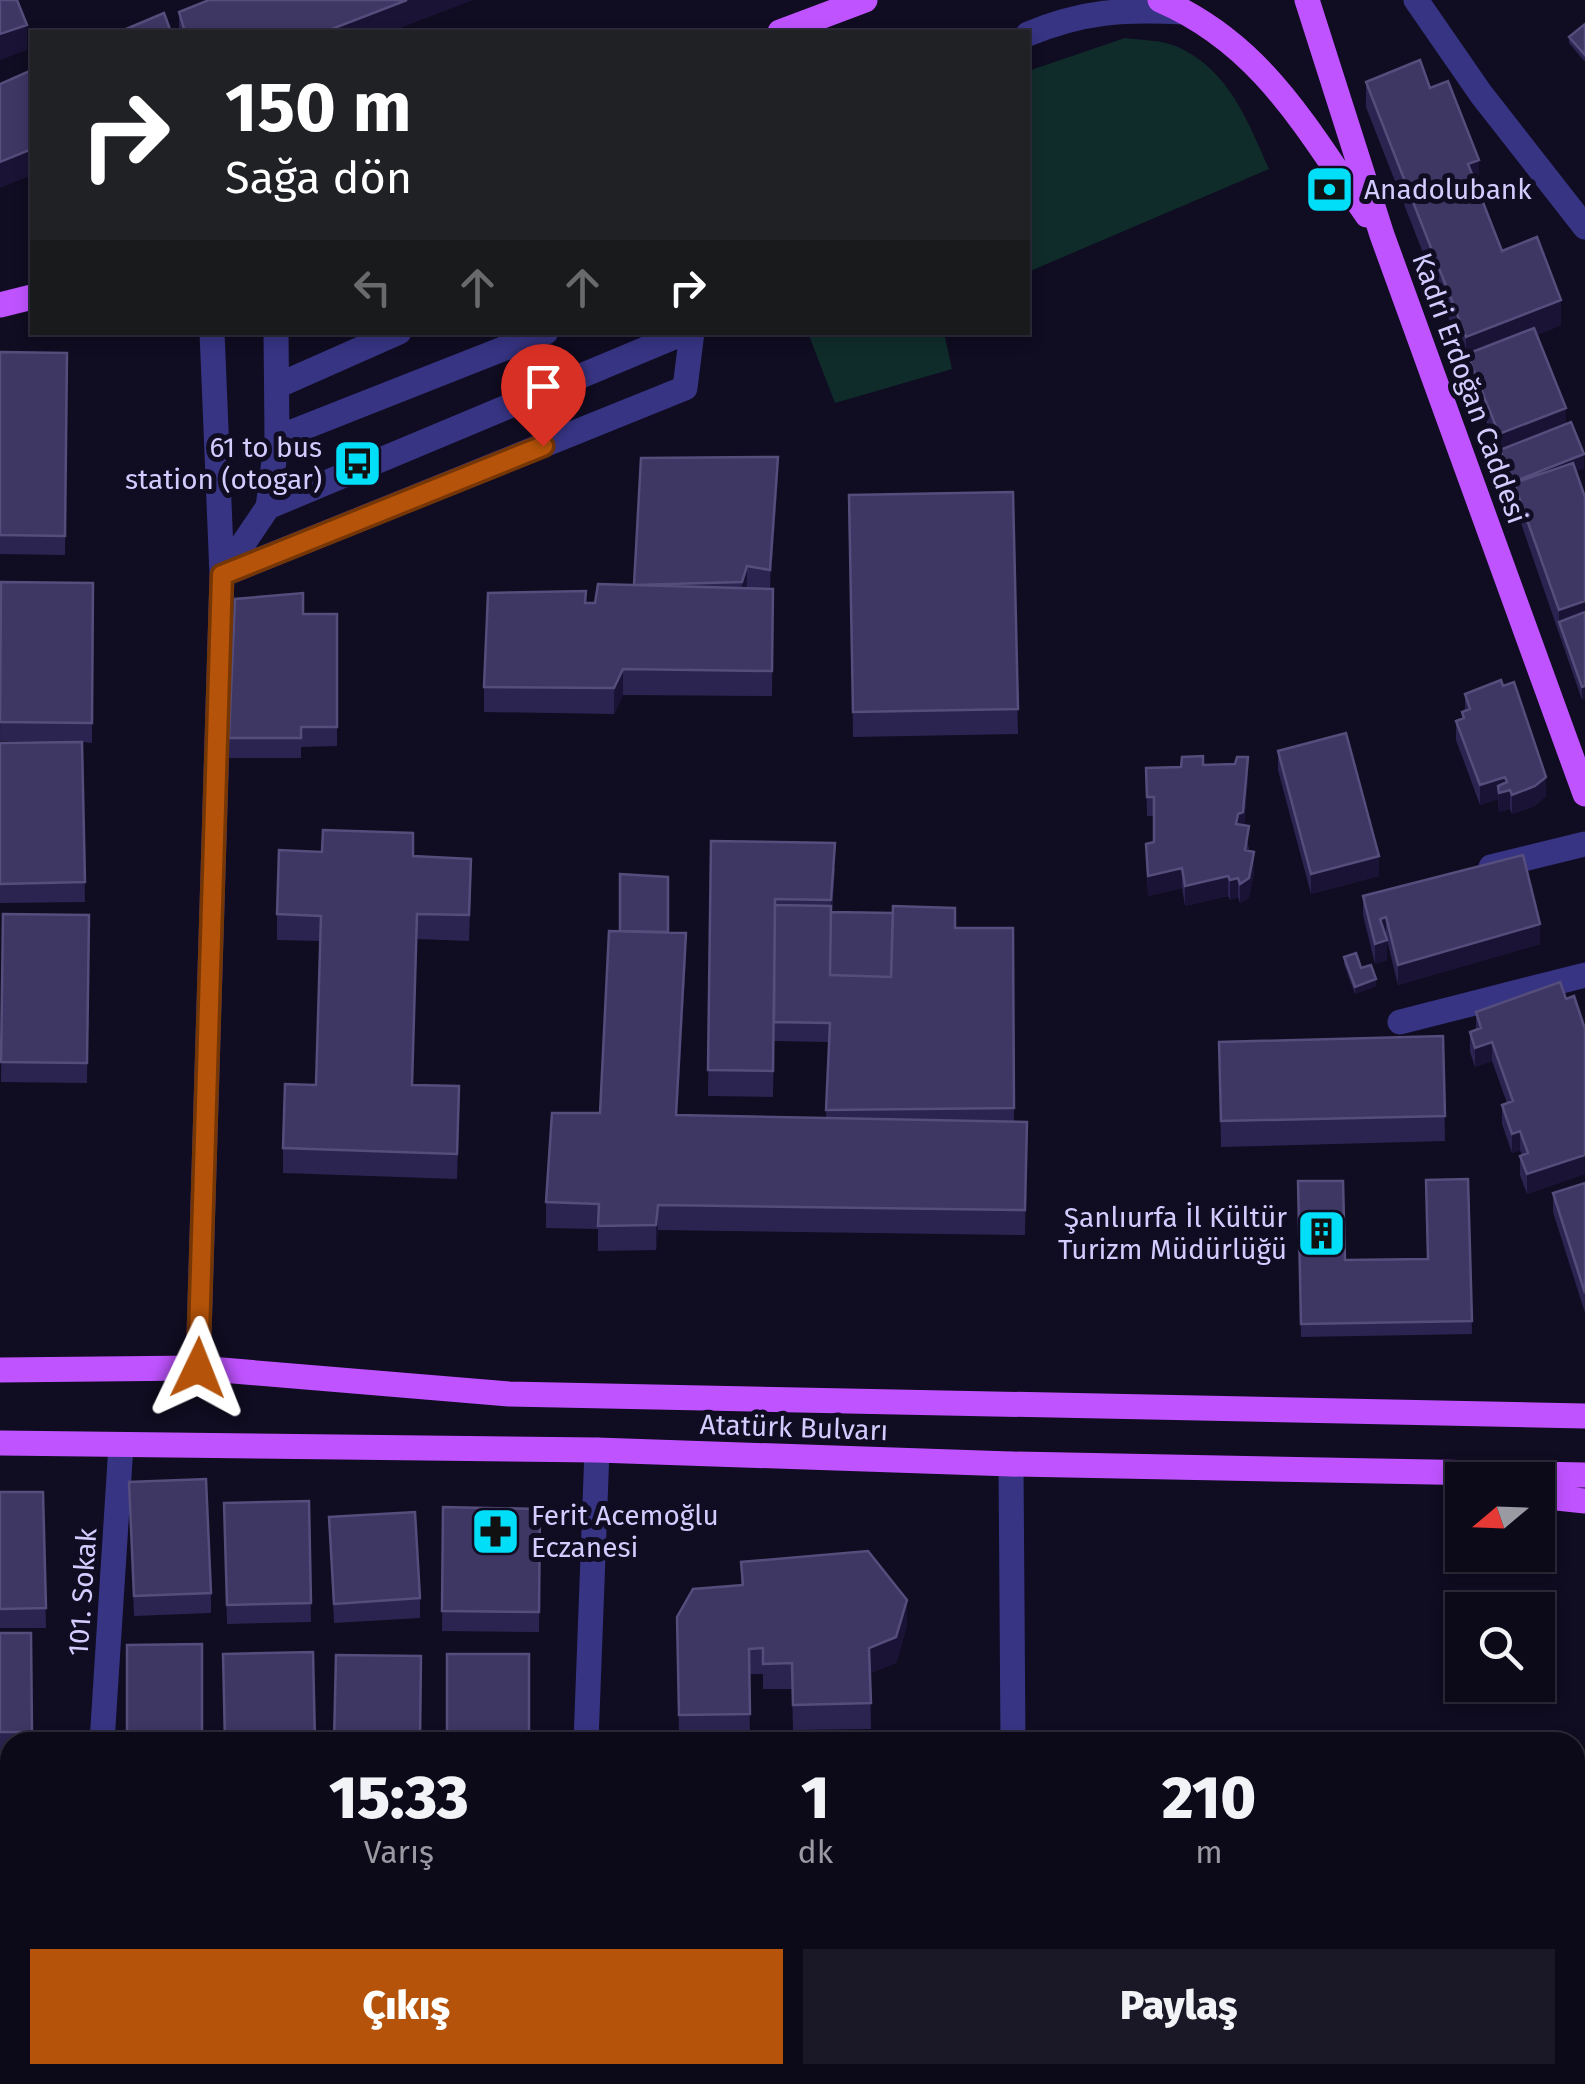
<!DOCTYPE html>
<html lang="tr">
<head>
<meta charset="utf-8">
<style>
	body { margin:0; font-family:"Fira Sans",sans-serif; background:#1a1726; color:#f1f3f6; height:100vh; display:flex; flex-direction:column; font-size:38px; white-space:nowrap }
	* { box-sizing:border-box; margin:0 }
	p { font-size:32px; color:#9a9aa2 }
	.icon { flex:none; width:55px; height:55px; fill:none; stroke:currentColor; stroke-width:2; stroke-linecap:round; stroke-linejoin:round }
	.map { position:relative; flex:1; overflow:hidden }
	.side { position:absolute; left:0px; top:1732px; width:1585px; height:352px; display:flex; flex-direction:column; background:#0c0919; border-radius:30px 30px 0 0; box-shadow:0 5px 15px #0003,0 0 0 2px #2c2a38 }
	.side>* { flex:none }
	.guide { position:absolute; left:30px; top:30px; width:1000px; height:305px; border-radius:0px; box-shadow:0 5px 15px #0003,0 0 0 2px #2c2a38; background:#202124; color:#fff; overflow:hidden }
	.needle { width:65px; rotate:251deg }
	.controls { position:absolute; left:1445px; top:1462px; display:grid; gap:20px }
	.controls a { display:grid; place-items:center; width:110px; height:110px; border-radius:0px; background:#0c0919; box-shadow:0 5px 15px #0003,0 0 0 2px #2c2a38; font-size:50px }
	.pin { position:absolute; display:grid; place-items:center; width:85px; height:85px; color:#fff; margin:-102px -42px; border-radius:50% 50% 50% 0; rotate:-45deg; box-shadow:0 0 10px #0007 }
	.pin .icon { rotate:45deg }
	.me { position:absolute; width:110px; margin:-55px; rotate:2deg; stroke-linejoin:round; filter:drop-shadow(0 0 8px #0008) }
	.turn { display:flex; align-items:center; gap:35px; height:210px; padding:0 30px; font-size:45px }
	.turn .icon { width:130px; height:130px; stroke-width:2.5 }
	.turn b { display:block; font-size:70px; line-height:85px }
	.lanes { display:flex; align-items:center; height:95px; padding:0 30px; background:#0003; justify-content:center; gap:50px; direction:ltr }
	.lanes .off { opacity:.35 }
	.eta { display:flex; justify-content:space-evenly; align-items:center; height:170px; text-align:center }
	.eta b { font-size:60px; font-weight:800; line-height:70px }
	.cta { display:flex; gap:20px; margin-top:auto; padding:20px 30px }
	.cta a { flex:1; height:115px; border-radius:0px; background:#b45309; color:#fff; font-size:40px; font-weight:800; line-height:115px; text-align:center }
	.cta a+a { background:#1a1726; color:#f1f3f6 }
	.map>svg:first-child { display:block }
</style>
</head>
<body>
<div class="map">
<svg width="1585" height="2084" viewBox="0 0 1585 2084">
	<rect width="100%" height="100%" fill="#100c21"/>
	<path fill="#0f2c2b" d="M1125 38C1141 40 1163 40 1178 47 1229 70 1248 122 1269 169L1028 272V71Z
		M808 333H944L952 369 835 403Z"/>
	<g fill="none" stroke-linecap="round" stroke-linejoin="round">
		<path stroke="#373483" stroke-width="25" d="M1416 0 1481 94 1585 227
			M1028 34C1084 11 1123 9 1184 12
			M277 386 399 332
			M277 438 546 332
			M268 507 686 332
			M222 575 685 388 692 332
			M222 575 268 507 277 438 276 332
			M1491 867 1585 844
			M1400 1022 1585 975
			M198 1368 222 575 212 332
			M1011 1464 1013 1742
			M102 1742 121 1445
			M586 1742 597 1450
			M0 1811H10
			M1015 2075V2084
			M97 2084V2075"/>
		<path stroke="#bf53ff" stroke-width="25" d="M1160 0C1262 44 1306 128 1367 215
			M1307 0 1382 235 1585 794
			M780 32 865 0
			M0 305 32 297
			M0 1370 198 1368 509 1394 1585 1416
			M0 1443 597 1450 1011 1464 1585 1475
			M1538 1496 1585 1501"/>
	</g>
	<path fill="#2c2450" d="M209 0H472L389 32H179V12Z
		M1585 24V62L1569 43V37Z
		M1366 82 1430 88 1479 186H1477L1502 251 1561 325 1537 335 1566 424 1584 468 1576 471 1585 497 1582 700 1514 503V495H1513L1500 463V453L1499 454 1467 373V362L1466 363 1366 107Z
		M0 352 67 353 65 555 0 554Z
		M778 477 770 589H773L772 696 623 695 614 714 484 712V687L586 603H595L634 585Z
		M1013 492 1018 734 853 737 849 495Z
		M1 582 93 583 92 743 82 742 85 902 0 903V743L69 742 0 741Z
		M303 614H337V746L301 747V758H229V738Z
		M1465 694 1546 796 1535 806 1512 814 1510 809 1499 812 1498 799 1480 805 1456 740V721L1462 719V712L1465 711Z
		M1278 751 1379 876 1311 894 1278 770Z
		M1203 765 1248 777 1244 826 1254 872 1249 898 1240 903 1238 897 1230 900 1228 896 1185 906 1182 888 1148 896 1146 844 1154 842V816H1147L1146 768Z
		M711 841 835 868 832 912 955 928H1013L1014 1122H1027L1025 1235 658 1230 656 1250 598 1251V1229L546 1228V1202L600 1113 668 932 686 958 677 1115 826 1118 829 1042 774 1041V1032L773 1097 708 1096Z
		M413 856 471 884 469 941 417 939 412 1085 459 1112 457 1179 283 1173V1148L316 1085 320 941 277 940V914Z
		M1363 896 1540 944 1398 985 1386 936 1387 960 1375 964 1363 915Z
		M3 914 89 915 87 1083 1 1082Z
		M1344 957 1361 968 1376 986 1355 994 1344 964Z
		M1566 999 1585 1029V1174L1527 1194 1520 1175V1156L1522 1155 1520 1150 1512 1153 1502 1124V1105L1507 1103 1492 1061 1475 1067 1470 1052V1032L1476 1030V1012Z
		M1443 1036 1445 1141 1221 1147 1219 1042Z
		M1468 1179 1472 1334 1301 1337 1298 1181 1345 1260 1428 1259Z
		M1585 1183V1313L1553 1212V1193Z
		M129 1482 211 1593V1613L134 1616Z
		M0 1492H43L46 1628H0Z
		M309 1501 311 1622 227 1624 224 1503Z
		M443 1507 540 1509 539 1632 442 1631Z
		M329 1517 420 1598V1618L334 1623Z
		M741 1562 907 1626 896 1663 870 1673 871 1729 793 1730 792 1689H763V1674H749L750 1739 679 1740 677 1617 741 1585Z
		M0 1633H31L32 1742H10V1752H0Z
		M447 1654H529V1742H447Z
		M0 1825 10 1826V1934H0Z
		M0 1973H10V2075H50V2084H0Z
		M124 2075H199V2084H124Z
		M231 2075H313V2084H231Z
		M339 2075H421V2084H339Z
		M441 2075H523V2084H441Z"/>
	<path fill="#1a1335" d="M407 0H472L389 32H324Z
		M27 25V50L0 60V34Z
		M32 149V175L0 188V162Z
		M1479 160V186L1468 190V164Z
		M1561 300V325L1470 361 1467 354V362L1466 363V337Z
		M1566 408V428L1500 450 1499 454V434Z
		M1584 454V468L1518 493 1514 483V495H1513V482Z
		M778 457V477L770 590V570Z
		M747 566V586L742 602V582Z
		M1585 601V621L1559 622V630V610Z
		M623 669V695L614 714V688Z
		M1585 686V699L1582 700V687Z
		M1248 757V777L1243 832 1236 824Z
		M1505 777V791L1510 790V809L1499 812 1498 786V799L1480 805V785Z
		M1546 777V796L1535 806 1512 814V795Z
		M835 843 831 925 830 995 831 900Z
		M1254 852V872L1249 898 1240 903V884Z
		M1379 856V876L1311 894V874Z
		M1182 868V888L1148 896V876Z
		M1228 876V896L1185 906V886Z
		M1238 878V897L1230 900V880Z
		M1386 917V936L1380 919Z
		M1540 924V944L1398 985V965Z
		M686 933V958L676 1140V1115Z
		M1387 940V960L1375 964V944Z
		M1376 979V986L1355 994V987Z
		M1492 1042V1061L1475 1067V1048Z
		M1520 1131V1150L1512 1153V1134Z
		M1585 1155V1174L1527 1194V1174Z
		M658 1205V1230L656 1250V1225Z
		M907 1600V1626L896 1663 869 1673V1648Z"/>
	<path fill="#3e3663" stroke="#554d7b" stroke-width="2.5" d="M0 0H17L27 25 0 34Z
		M209 0H407L324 32H185L179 12Z
		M164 13 171 32H119Z
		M1585 24V55L1569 37Z
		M1420 60 1430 88 1448 81 1479 160 1468 164 1502 251 1537 237 1561 300 1466 337 1366 82Z
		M32 70V149L0 162V84Z
		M1534 328 1566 408 1499 434 1467 354Z
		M0 352 67 353 65 536 0 535Z
		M1571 422 1584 454 1513 482 1500 450Z
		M778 457 770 570 747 566 742 582 634 585 641 458Z
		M1573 463 1585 497V601L1559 610 1514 483Z
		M1013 492 1018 709 853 712 849 495Z
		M1 582 93 583 92 723 0 722Z
		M598 584 773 589 772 671 623 669 614 688 484 687 488 593 586 591 585 603H595Z
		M303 593V614H337V727H301V738H229L235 599Z
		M1585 612V686L1582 687 1559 622Z
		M1501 680 1503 686 1514 682 1546 777 1535 786 1512 795 1510 790 1499 793 1498 786 1507 782 1505 777 1480 785 1456 721 1464 718 1462 712 1470 709 1465 694Z
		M1346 733 1379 856 1311 874 1278 751Z
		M82 742 85 882 0 884V743Z
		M1203 756V765L1235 764 1237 757H1248L1243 812 1238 814 1236 824 1249 826 1245 850 1254 852 1249 878 1240 884 1238 878 1230 880 1228 876 1185 886 1182 868 1148 876 1146 844 1154 842V797H1147L1146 768 1181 767 1182 757Z
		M323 830 413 833V856L471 859 469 915 417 914 412 1085 459 1086 457 1154 283 1148 285 1084 316 1085 321 916 277 914 279 850 322 852Z
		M711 841 835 843 831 900 775 899 773 1071 708 1070Z
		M1523 855 1540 924 1398 965 1386 917 1380 919 1387 940 1375 944 1363 896Z
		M620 874 668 877V932L620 931Z
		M775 905 831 906 830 975 891 977 893 906 955 908V928H1013L1014 1108 826 1110 830 1023 774 1022Z
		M831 912 893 913 891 977 830 975Z
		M3 914 89 915 87 1063 1 1062Z
		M609 931 686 933 676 1115 1027 1122 1025 1210 658 1205 656 1225 598 1226 599 1204 546 1202 552 1113H600Z
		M1356 953 1361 968 1371 965 1376 979 1355 987 1344 957Z
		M1560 982 1566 999 1574 996 1585 1029V1155L1527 1174 1520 1156 1528 1153 1520 1131 1512 1134 1502 1105 1513 1101 1492 1042 1475 1048 1470 1032 1481 1028 1476 1012Z
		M1443 1036 1445 1116 1221 1121 1219 1042Z
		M1468 1179 1472 1321 1301 1324 1298 1181H1343L1345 1260 1428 1259 1426 1180Z
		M1585 1183V1293L1553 1193Z
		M206 1479 211 1593 134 1596 129 1482Z
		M0 1492H43L46 1608 0 1609Z
		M309 1501 311 1603 227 1605 224 1503Z
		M443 1507 540 1509 539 1612 442 1611Z
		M415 1512 420 1598 334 1604 329 1517Z
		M868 1551 907 1600 896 1637 869 1648 871 1703 793 1705 792 1663 763 1664V1648L749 1649 750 1714 679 1715 677 1617 693 1589 743 1585 741 1562Z
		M0 1633H31L32 1732H0Z
		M202 1644V1742H127V1645Z
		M313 1652 315 1742H225L223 1654Z
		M447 1654H529V1740H447Z
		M336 1655 421 1656 420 1742H334Z
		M0 1825 10 1826V1921L0 1920Z
		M0 1973H10V2068H0Z
		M560 2075H796V2084H560Z
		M799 2075H907V2084H798Z"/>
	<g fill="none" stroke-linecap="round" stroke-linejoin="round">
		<defs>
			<path id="route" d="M198 1368 222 575 543 446"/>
		</defs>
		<use href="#route" stroke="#753606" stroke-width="25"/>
		<use href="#route" stroke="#b45309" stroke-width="18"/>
	</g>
	<defs>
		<symbol id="bank-square" viewBox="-11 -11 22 22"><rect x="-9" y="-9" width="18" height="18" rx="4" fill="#00dff7" stroke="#100c21"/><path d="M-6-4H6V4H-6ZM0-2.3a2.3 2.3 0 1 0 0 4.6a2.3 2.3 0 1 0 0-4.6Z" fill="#111"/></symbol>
		<symbol id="bus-square" viewBox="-11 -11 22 22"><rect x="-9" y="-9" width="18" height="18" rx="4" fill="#00dff7" stroke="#100c21"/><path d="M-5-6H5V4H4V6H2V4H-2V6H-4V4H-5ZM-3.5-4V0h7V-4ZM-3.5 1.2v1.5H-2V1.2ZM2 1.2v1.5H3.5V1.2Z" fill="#111"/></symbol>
		<symbol id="building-square" viewBox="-11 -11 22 22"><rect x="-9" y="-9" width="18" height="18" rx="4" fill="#00dff7" stroke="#100c21"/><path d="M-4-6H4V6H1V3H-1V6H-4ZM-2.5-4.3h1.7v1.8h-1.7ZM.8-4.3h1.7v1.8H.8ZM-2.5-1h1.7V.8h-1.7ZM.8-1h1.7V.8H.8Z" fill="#111"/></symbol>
		<symbol id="pharmacy-square" viewBox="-11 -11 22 22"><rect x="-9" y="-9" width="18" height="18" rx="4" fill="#00dff7" stroke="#100c21"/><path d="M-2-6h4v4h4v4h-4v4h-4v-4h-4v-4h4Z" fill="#111"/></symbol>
	</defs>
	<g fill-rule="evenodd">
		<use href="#bank-square" x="1302" y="162" width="55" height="55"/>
		<use href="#bus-square" x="330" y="436" width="55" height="55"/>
		<use href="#building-square" x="1294" y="1206" width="55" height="55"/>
		<use href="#pharmacy-square" x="468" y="1504" width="55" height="55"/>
	</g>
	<g text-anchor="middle" stroke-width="10" stroke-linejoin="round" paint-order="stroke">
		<g font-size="28" fill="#d2ccff" stroke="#100c21" text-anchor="start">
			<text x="1364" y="199">Anadolubank</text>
			<text x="322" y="457" text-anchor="end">61 to bus<tspan x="322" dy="32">station (otogar)</tspan></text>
			<text x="1287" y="1227" text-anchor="end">Şanlıurfa İl Kültür<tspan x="1287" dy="32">Turizm Müdürlüğü</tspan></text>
			<text x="531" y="1525">Ferit Acemoğlu<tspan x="531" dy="32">Eczanesi</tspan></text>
		</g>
		<g font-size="28" fill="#d2ccff" stroke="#100c21">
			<text transform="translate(1470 388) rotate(70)" y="10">Kadri Erdoğan Caddesi</text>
			<text transform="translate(794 1427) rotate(2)" y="10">Atatürk Bulvarı</text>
			<text transform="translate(82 1592) rotate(-86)" y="10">101. Sokak</text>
		</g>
	</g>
</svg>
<div class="controls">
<a><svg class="needle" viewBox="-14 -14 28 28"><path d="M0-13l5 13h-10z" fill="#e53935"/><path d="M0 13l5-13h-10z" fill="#9a9aa2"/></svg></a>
<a><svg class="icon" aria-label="search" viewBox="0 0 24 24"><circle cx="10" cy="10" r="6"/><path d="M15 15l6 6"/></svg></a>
</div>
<div class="pin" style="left:543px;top:446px;background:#d93025"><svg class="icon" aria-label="arrive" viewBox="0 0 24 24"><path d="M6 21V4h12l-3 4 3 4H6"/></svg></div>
<svg class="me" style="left:198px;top:1368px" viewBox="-20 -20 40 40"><path d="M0-17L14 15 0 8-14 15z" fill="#b45309" stroke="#fff" stroke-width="4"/></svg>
<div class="guide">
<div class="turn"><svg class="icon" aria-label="right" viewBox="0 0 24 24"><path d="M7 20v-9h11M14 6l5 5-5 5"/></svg><div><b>150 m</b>Sağa dön</div></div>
<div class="lanes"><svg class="icon off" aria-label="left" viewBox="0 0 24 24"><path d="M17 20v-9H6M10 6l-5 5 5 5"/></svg><svg class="icon off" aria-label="ahead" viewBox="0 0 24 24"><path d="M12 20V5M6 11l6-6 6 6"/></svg><svg class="icon off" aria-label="ahead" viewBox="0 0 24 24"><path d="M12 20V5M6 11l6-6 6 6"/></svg><svg class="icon" aria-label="right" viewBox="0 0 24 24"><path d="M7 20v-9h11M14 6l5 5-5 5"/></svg></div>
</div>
<section class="side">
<div class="eta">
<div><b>15:33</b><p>Varış</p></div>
<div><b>1</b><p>dk</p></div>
<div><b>210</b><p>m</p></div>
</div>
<div class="cta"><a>Çıkış</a><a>Paylaş</a></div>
</section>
</div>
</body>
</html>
